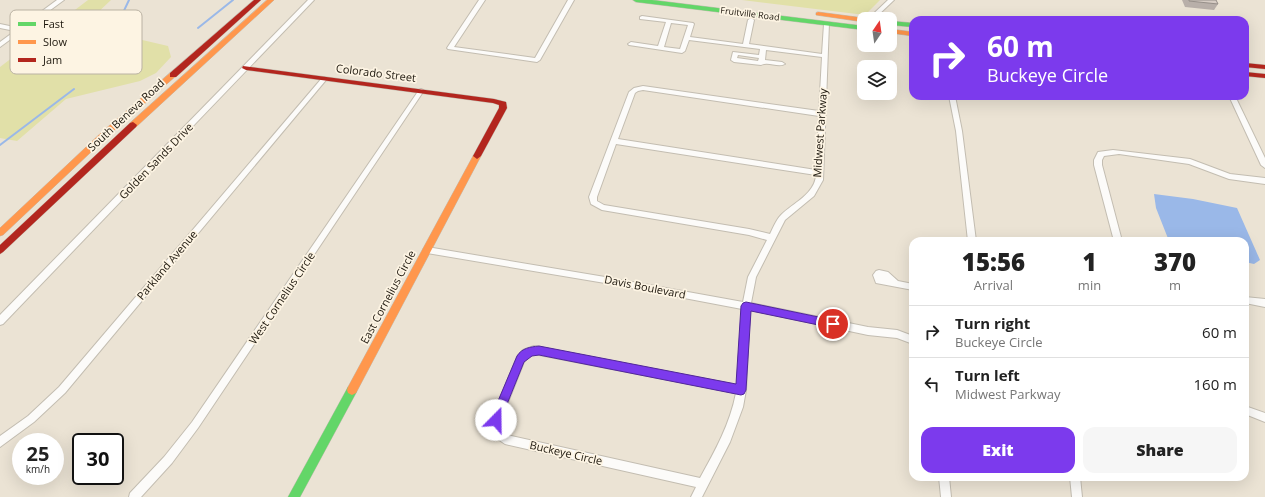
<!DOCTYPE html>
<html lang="en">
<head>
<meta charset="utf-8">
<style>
	body { margin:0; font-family:"Open Sans",sans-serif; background:#f6f6f6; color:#222; height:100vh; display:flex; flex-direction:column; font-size:15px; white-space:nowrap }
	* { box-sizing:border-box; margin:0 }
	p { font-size:13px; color:#767676 }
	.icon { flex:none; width:22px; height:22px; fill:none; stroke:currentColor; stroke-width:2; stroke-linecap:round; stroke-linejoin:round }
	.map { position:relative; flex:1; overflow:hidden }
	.sheet { position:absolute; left:909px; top:237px; width:340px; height:244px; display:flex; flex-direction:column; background:#fff; border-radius:12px; box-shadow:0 4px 16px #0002 }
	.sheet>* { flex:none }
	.top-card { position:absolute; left:909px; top:16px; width:340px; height:84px; border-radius:12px; box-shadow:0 4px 16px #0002; background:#7c3aed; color:#fff; overflow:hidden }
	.needle { width:26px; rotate:13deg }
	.tools { position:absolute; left:857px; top:12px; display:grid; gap:8px }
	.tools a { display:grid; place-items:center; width:40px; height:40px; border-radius:8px; background:#fff; box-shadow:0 4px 16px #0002; font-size:20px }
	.speed { position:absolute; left:12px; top:433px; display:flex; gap:8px; font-size:20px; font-weight:700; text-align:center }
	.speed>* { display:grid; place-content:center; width:52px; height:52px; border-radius:50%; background:#fff; box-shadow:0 4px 16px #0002; line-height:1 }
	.speed small { font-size:10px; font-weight:400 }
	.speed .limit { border:2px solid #111; border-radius:6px; background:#fff; color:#111 }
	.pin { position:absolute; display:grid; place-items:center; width:34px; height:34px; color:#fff; margin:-17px; border:2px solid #fff; border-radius:50%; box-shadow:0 1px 4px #0007 }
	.me { position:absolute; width:44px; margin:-22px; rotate:22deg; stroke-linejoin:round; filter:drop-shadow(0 0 3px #0008) }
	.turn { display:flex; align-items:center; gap:14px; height:84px; padding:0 12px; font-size:18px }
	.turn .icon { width:52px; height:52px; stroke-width:2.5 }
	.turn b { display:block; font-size:28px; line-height:34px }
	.eta { display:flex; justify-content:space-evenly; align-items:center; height:68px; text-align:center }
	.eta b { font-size:24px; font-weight:800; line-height:28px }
	.button { display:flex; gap:8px; margin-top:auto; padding:8px 12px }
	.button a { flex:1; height:46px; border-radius:12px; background:#7c3aed; color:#fff; font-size:16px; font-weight:800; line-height:46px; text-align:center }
	.button a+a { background:#f6f6f6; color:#222 }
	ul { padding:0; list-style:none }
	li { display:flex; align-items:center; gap:12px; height:52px; padding:0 12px; border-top:1px solid #e0e0e0 }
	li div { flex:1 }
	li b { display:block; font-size:15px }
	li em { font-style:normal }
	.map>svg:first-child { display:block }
</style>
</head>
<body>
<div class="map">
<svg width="1265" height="497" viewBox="0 0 1265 497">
	<rect width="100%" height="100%" fill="#ebe3d4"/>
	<path fill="#e1e0a8" d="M88 0H111L93 17 113 27 121 35 168 46 171 57 156 73 140 81 66 99 17 141 0 138V67Z
		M742 0H880L865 15Z"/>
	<path fill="#9ab8e8" d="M1154 194 1193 199 1237 208 1260 260 1254 264 1245 262V241H1169L1156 208Z"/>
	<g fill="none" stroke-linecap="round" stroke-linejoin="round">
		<path stroke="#9ab8e8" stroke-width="2" d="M198 28 233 0
			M104 53 129 0
			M0 145 74 89"/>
		<defs>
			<path id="street" d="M57 0H64L0 47V42L15 31 0 28V24L19 28Z
				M308 0H314L3 324 0 325V315Z
				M479 0H485L454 47 535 58 568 0H574L540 60 537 62 448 49 447 48Z
				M888 0H894L874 19H868Z
				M642 16 693 23 694 24 690 37 743 44 748 20 751 18 754 20 749 44 822 54 824 24 825 23H829L823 180 814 196 785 220 756 277 751 303 868 327 897 330 913 336V344L897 338 868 335 750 310 746 390 743 407 730 442 702 497H691L696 487 505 444 492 435 489 425 517 357 523 350 534 346 737 385 742 309 605 283 427 253 424 252 423 250 424 248 427 247 605 277 743 302 748 277 767 240 749 235 602 210 591 204 589 197 629 92 634 88 643 86 819 111 822 57 766 50 765 60 782 62 785 64C778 68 768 61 761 65L734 62 731 60 733 52 759 55 760 49 689 40 685 51 682 53 629 45 628 44 631 42 658 46 666 22 640 19V17ZM671 23 688 25 680 49 664 47ZM738 55 759 58 758 61 737 58ZM643 90 819 116 816 170 618 139 635 93 638 91ZM616 144 816 175C815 194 793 203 781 215 776 220 773 228 770 234L749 229 604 205 597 201V197ZM534 354 736 393C730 424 715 451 700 478L507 435 499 429V425L524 362 529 356Z
				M324 77 327 79 326 80 65 393 34 422 0 447V436L28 416 59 387 322 78Z
				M421 89 423 90V92L198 428 172 463 141 497H129L130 493 164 457 192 422 419 90Z
				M949 96H955L962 131 976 241H968L956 131Z
				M1229 96H1235L1265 158V168L1261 165Z
				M1113 150 1190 159 1230 174 1265 178V184L1229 179 1189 164 1119 154 1104 156 1102 160V165L1122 241H1114L1094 165V160L1098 152Z
				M879 270 888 272 898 281 913 284V290L876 283 873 275 876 271Z
				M1245 297 1265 299V307L1245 303Z
				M1245 406 1265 413V422L1245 414Z
				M939 477H949L951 497H941Z
				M1070 477H1080L1082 497H1072Z"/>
			<path id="fast" d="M633 0H652L864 26V30L636 2Z
				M890 21 913 23V27L890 25Z
				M352 385 356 387 357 390 356 393 300 497H288L348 387Z"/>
			<path id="slow" d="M267 0H274L136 127H130L129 125 130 123Z
				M818 12 864 18 867 19H864V22L816 15V13Z
				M890 29 913 32V36L890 33Z
				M170 73H173L177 75 108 136 3 235 0 236V228L102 132Z
				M477 153 481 156 356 393 352 395 348 393 347 390 348 387 473 156Z"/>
			<path id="jam" d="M254 0H261L176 77H170V73Z
				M1245 63 1265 65V69L1245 67Z
				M243 66 494 99 506 102 507 108 481 156 477 159 473 156 499 108V105L493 103 246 70 242 68Z
				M1245 72 1265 74V78L1245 76Z
				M133 122 137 125 136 127 3 252 0 254V245L130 123Z"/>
		</defs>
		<use href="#street" stroke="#c3bdb1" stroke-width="2"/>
		<use href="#fast" stroke="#c3bdb1" stroke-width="1"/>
		<use href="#slow" stroke="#c3bdb1" stroke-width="1"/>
		<use href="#jam" stroke="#c3bdb1" stroke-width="1"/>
		<use href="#street" fill="#fcfbf9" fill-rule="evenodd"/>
		<use href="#fast" fill="#63d668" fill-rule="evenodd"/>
		<use href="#slow" fill="#ff974d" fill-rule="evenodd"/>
		<use href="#jam" fill="#b3261e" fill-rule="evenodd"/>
	</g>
	<path fill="#b8afa9" d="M1182 0H1216L1218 4 1214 10 1185 7Z"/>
	<path fill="#d6ccc4" stroke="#968f89" d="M1189 0H1216L1218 4 1189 1Z"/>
	<path fill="#7c3aed" stroke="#51269a" d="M746 302 833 320 837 321 838 324 837 327 833 328 751 311 746 390 744 394 741 395 539 355 532 356 524 362 499 424 496 426 492 424 490 420 517 356C522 348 530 347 539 346L736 384 741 306 743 303Z"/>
	<g text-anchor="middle" stroke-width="3.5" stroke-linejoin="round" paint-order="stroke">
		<g font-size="9" fill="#1d170d" stroke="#fdf4e3">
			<text transform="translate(750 14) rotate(7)" y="3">Fruitville Road</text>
		</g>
		<g font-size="11" fill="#1d170d" stroke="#fdf4e3">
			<text transform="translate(376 73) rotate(7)" y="4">Colorado Street</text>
			<text transform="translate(126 115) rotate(-43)" y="4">South Beneva Road</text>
			<text transform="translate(820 133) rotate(-86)" y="4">Midwest Parkway</text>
			<text transform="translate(156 161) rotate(-46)" y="4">Golden Sands Drive</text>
			<text transform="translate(167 265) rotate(-50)" y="4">Parkland Avenue</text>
			<text transform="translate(645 287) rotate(11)" y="4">Davis Boulevard</text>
			<text transform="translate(388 297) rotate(-62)" y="4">East Cornelius Circle</text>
			<text transform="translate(282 298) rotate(-56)" y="4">West Cornelius Circle</text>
			<text transform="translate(566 453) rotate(13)" y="4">Buckeye Circle</text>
		</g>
	</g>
	<rect x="10" y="10" width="132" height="64" rx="6" fill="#fdf4e3" stroke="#bab2a3" stroke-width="1"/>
	<rect x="18" y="22" width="18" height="4" fill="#63d668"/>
	<rect x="18" y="40" width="18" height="4" fill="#ff974d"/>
	<rect x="18" y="58" width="18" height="4" fill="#b3261e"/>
	<g font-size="11" fill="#1d170d">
		<text x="43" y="28">Fast</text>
		<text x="43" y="46">Slow</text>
		<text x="43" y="64">Jam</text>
	</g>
</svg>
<div class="tools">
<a><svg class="needle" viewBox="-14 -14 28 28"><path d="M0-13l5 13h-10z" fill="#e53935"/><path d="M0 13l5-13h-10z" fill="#767676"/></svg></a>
<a><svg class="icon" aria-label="layers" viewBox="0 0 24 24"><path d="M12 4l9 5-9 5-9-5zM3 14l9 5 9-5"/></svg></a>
</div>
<div class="speed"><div>25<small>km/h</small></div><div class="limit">30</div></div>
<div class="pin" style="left:833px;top:324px;background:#d93025"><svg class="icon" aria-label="arrive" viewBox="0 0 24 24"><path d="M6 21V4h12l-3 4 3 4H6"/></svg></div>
<svg class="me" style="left:496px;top:420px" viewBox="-20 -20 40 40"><circle r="19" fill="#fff"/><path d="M0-13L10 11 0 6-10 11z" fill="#7c3aed"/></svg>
<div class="top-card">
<div class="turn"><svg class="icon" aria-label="right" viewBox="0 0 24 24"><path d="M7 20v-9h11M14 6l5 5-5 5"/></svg><div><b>60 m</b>Buckeye Circle</div></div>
</div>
<section class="sheet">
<div class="eta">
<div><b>15:56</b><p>Arrival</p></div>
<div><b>1</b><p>min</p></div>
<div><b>370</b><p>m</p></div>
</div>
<ul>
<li><svg class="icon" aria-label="right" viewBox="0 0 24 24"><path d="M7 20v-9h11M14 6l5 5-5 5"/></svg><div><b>Turn right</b><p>Buckeye Circle</p></div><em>60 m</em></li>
<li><svg class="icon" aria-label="left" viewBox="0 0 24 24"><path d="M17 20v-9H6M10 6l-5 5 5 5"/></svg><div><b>Turn left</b><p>Midwest Parkway</p></div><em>160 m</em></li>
</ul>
<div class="button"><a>Exit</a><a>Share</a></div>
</section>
</div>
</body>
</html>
